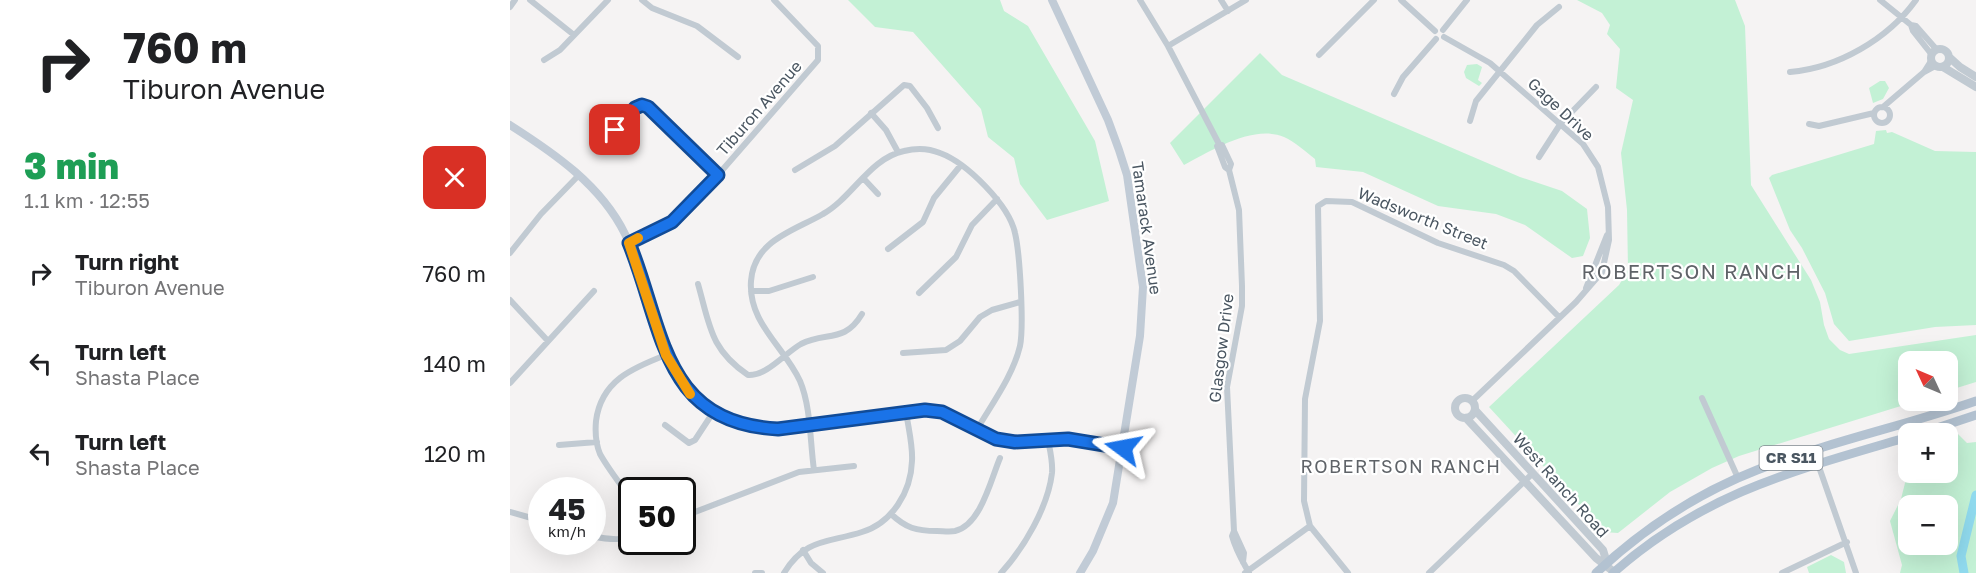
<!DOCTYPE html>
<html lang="en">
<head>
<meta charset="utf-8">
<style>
	body { margin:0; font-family:"Golos Text",sans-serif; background:#f2f2f2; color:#202124; height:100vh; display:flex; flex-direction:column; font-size:22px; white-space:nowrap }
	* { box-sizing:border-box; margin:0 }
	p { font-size:20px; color:#757577 }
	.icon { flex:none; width:33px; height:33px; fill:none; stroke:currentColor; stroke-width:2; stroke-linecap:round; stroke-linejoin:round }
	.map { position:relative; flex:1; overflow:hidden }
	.sheet { display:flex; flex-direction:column; background:#fff; width:510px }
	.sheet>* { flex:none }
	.guide { background:#fff; color:#202124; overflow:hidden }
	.needle { width:39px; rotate:314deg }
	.controls { position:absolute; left:1388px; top:351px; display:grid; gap:12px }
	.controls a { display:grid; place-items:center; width:60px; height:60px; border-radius:12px; background:#fff; box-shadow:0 6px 24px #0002; font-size:30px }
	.speed { position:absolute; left:18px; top:477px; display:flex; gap:12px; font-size:30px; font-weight:700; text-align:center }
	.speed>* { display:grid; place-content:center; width:78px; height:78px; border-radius:50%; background:#fff; box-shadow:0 6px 24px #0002; line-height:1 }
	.speed small { font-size:15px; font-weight:400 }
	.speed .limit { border:3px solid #111; border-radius:9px; background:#fff; color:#111 }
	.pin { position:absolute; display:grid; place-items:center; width:51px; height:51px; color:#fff; margin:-26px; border-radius:12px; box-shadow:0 3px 9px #0006 }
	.me { position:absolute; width:66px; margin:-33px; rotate:283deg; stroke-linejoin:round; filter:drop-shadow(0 0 4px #0008) }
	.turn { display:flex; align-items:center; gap:21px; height:126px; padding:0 24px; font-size:27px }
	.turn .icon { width:78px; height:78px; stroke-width:2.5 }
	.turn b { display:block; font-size:42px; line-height:51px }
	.round { display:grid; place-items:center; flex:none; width:63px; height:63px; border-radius:12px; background:#f2f2f2 }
	.head { display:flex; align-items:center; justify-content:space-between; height:102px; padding:0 24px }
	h1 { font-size:36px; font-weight:800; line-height:45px; color:#1e9e55 }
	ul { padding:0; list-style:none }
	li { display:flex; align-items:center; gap:18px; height:90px; padding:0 24px }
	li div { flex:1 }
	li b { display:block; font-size:22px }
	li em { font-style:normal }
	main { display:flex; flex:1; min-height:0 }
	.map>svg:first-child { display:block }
</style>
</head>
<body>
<main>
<section class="sheet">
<div class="guide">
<div class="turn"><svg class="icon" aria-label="right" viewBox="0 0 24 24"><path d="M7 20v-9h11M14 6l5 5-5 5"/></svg><div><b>760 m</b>Tiburon Avenue</div></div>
</div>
<div class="head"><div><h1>3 min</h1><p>1.1 km · 12:55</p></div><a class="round" style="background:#d93025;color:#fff"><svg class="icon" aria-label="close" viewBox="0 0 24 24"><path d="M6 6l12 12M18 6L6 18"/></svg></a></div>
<ul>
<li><svg class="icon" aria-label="right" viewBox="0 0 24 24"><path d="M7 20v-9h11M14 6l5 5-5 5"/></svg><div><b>Turn right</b><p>Tiburon Avenue</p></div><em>760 m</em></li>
<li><svg class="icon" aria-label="left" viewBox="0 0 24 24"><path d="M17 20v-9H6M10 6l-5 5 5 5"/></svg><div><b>Turn left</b><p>Shasta Place</p></div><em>140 m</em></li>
<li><svg class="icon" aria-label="left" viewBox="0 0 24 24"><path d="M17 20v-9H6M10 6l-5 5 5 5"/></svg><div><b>Turn left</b><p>Shasta Place</p></div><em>120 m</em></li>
</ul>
</section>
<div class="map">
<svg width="1466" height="573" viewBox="0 0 1466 573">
	<rect width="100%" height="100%" fill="#f5f3f3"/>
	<path fill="#c3f1d5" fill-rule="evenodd" d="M338 0H490L494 11 518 26 585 141 599 201 537 220 510 184 504 158 478 137 471 109 403 32 365 27Z
		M1067 0H1225L1235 26 1241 185 1301 280 1310 302 1314 325 1319 339 1330 350 1339 354 1466 335V382L1437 391V362H1398V400L1407 401 1229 456 1202 468 1160 492 1108 533 1094 532 979 407 1109 285 1118 270 1117 210 1111 153 1123 100 1106 88 1110 49 1097 34 1100 25 1092 13Z
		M750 53 772 75 1010 177 1052 191 1077 209 1080 238 1073 256 1062 258 1015 225 986 214 928 206 853 172 806 167 805 159C796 152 785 142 774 137 743 124 701 151 674 165L660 143Z
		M967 64 972 67 968 80 972 83 969 86 956 78 954 72 957 65Z
		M1370 81H1375L1379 88 1373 99 1363 103 1359 88Z
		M1376 130 1377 133 1382 132 1425 151 1466 152V325L1425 327 1339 341 1324 324 1315 293 1292 248 1280 230 1259 178 1262 175 1364 144 1366 131Z
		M1448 434 1457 443 1466 442V573H1390L1392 565 1380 521 1391 499 1398 471 1437 472V437ZM1398 506H1437V544H1398Z
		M1321 555 1334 562 1336 573H1299L1297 567Z"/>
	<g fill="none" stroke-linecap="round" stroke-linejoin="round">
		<path stroke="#90daee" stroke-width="9" d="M1454 573 1451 556 1466 495"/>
		<path stroke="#c1cad2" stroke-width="6" d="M20 0 64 35
			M132 0 142 8 187 26 228 57
			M630 0 658 46 709 144 712 145 721 164 719 170 729 210 732 286V306L717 387 724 531 722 536C726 551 732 560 739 573
			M711 0 718 11
			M891 0 925 31
			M1370 0 1401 25
			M0 7 5 0
			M933 30 957 0
			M934 37 980 63 1073 144 1088 167 1098 207 1099 240 1092 272 1066 302 962 401
			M658 46 736 0
			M809 55 864 0
			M1422 55 1403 31 1401 25 1406 26 1427 50
			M34 60 50 50 98 0
			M1280 72C1328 68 1378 39 1406 0
			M1414 72 1425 66
			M884 94 893 77 926 39
			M1373 107 1414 72 1421 61
			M1364 115a8 8 0 1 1 16 0a8 8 0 1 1-16 0Z
			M361 113 376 130 388 152
			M960 121 966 101 1027 25 1049 7
			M1299 124 1309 126 1364 113
			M105 130 125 107 132 105 138 107 208 175
			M709 144 707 146 715 167 719 170
			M1029 157 1051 123 1086 87
			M285 170 325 146 394 85 400 86 417 108 428 128
			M354 179 368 194
			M119 242 162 223 174 214 308 60V46L264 0
			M378 249 413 222 424 198 451 165
			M0 253 31 214 69 175
			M188 284C200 326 200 349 238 375 257 376 275 353 291 344 316 331 334 344 352 314
			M1076 288 1097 235
			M241 291H259L303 277
			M409 293 446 257 462 225 487 199
			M0 300 38 341
			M393 353 436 350 450 341 470 317 482 310 510 302
			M0 383 84 291
			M1192 398 1228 478
			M155 425 179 443 185 440 204 411
			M49 445 87 442
			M1308 464 1346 573
			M304 470C300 442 301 407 290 381 274 346 238 323 241 281 244 240 284 231 313 214 342 198 360 158 394 151 406 148 418 148 430 153 457 163 499 205 505 233 510 254 514 326 510 346 503 376 481 405 466 431
			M122 500C111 485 99 470 90 454 86 444 85 432 86 421 91 381 122 368 156 355
			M0 512 32 521
			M381 514C396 528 406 531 427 531 432 531 440 532 445 531 471 525 481 479 490 458
			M172 517 289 472 344 466
			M724 531 734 553 733 562
			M82 536C95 539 109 541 122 537
			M293 550 301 563 313 573
			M245 573H252
			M274 573C295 538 318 543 352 532 382 523 401 492 402 461 403 445 398 427 396 411
			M491 573C514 548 538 507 542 473 543 462 540 450 538 440
			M735 573 800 526
			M838 573 800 526 794 501 795 399 810 321 808 206 816 201 842 202 928 243 994 265 1004 271 1049 317
			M919 573 1022 474
			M1272 573 1337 542"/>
		<path stroke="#c1cad2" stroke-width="8" d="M1421 58a9 9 0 1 1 18 0a9 9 0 1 1-18 0Z
			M1439 57 1450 67 1466 77
			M1433 67 1466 87
			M945 408a10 10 0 1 1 20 0a10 10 0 1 1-20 0Z
			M965 410 1093 550 1097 563
			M956 418 1086 558 1104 572"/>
		<path stroke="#c1cbd6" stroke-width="8" d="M542 0 598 120 609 150 617 175 633 287 630 336 603 503 583 551 570 573
			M0 125C44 153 91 185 115 234 157 319 143 423 268 429L415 410 432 412 486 439 505 442 558 439 613 448"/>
		<path stroke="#b3c2d1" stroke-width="9" d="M1409 434 1466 415
			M1086 573C1133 529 1188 493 1247 470 1318 442 1394 426 1466 401
			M1103 573C1193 493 1286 470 1398 437"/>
	</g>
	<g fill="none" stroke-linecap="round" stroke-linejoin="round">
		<defs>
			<path id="route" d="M105 130 125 108 132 105 138 107 208 175 162 222 119 243C154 328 151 423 268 429L415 410 432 412 486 439 505 442 558 439 613 448"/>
		</defs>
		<use href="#route" stroke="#114b97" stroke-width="15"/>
		<use href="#route" stroke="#1a73e8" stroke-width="10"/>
		<path stroke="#f59e0b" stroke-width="10" d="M128 238 119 243 156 355 180 394"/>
	</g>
	<g text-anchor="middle" stroke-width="4.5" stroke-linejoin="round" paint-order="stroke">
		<rect fill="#fff" stroke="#808990" stroke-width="1.5" x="1249.5" y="446" width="63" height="24" rx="4.5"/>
		<g font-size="15" font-weight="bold" fill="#4a5661">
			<text x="1281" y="463">CR S11</text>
		</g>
		<g font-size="16" fill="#4a5661" stroke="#fff">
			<text transform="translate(249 108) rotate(-49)" y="6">Tiburon Avenue</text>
			<text transform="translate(1051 109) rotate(43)" y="6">Gage Drive</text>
			<text transform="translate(913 218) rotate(22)" y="6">Wadsworth Street</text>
			<text transform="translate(637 228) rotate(82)" y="6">Tamarack Avenue</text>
			<text transform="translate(711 348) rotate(-83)" y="6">Glasgow Drive</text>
			<text transform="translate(1051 485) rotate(48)" y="6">West Ranch Road</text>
		</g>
		<g font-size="18" letter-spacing="1.5" fill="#5f6368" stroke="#fff">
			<text x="891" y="473">ROBERTSON RANCH</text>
		</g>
		<g font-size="20" letter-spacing="1.5" fill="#5f6368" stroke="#fff">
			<text x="1182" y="279">ROBERTSON RANCH</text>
		</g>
	</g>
</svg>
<div class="controls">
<a><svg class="needle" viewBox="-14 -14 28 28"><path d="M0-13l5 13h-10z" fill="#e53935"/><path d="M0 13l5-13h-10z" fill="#757577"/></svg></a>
<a>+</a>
<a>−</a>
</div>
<div class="speed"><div>45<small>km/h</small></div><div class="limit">50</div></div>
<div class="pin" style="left:105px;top:130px;background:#d93025"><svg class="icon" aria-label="arrive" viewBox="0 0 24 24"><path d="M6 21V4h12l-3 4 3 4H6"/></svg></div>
<svg class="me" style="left:613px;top:448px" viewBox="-20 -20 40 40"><path d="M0-17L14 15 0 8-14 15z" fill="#1a73e8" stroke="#fff" stroke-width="4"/></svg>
</div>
</main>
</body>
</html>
